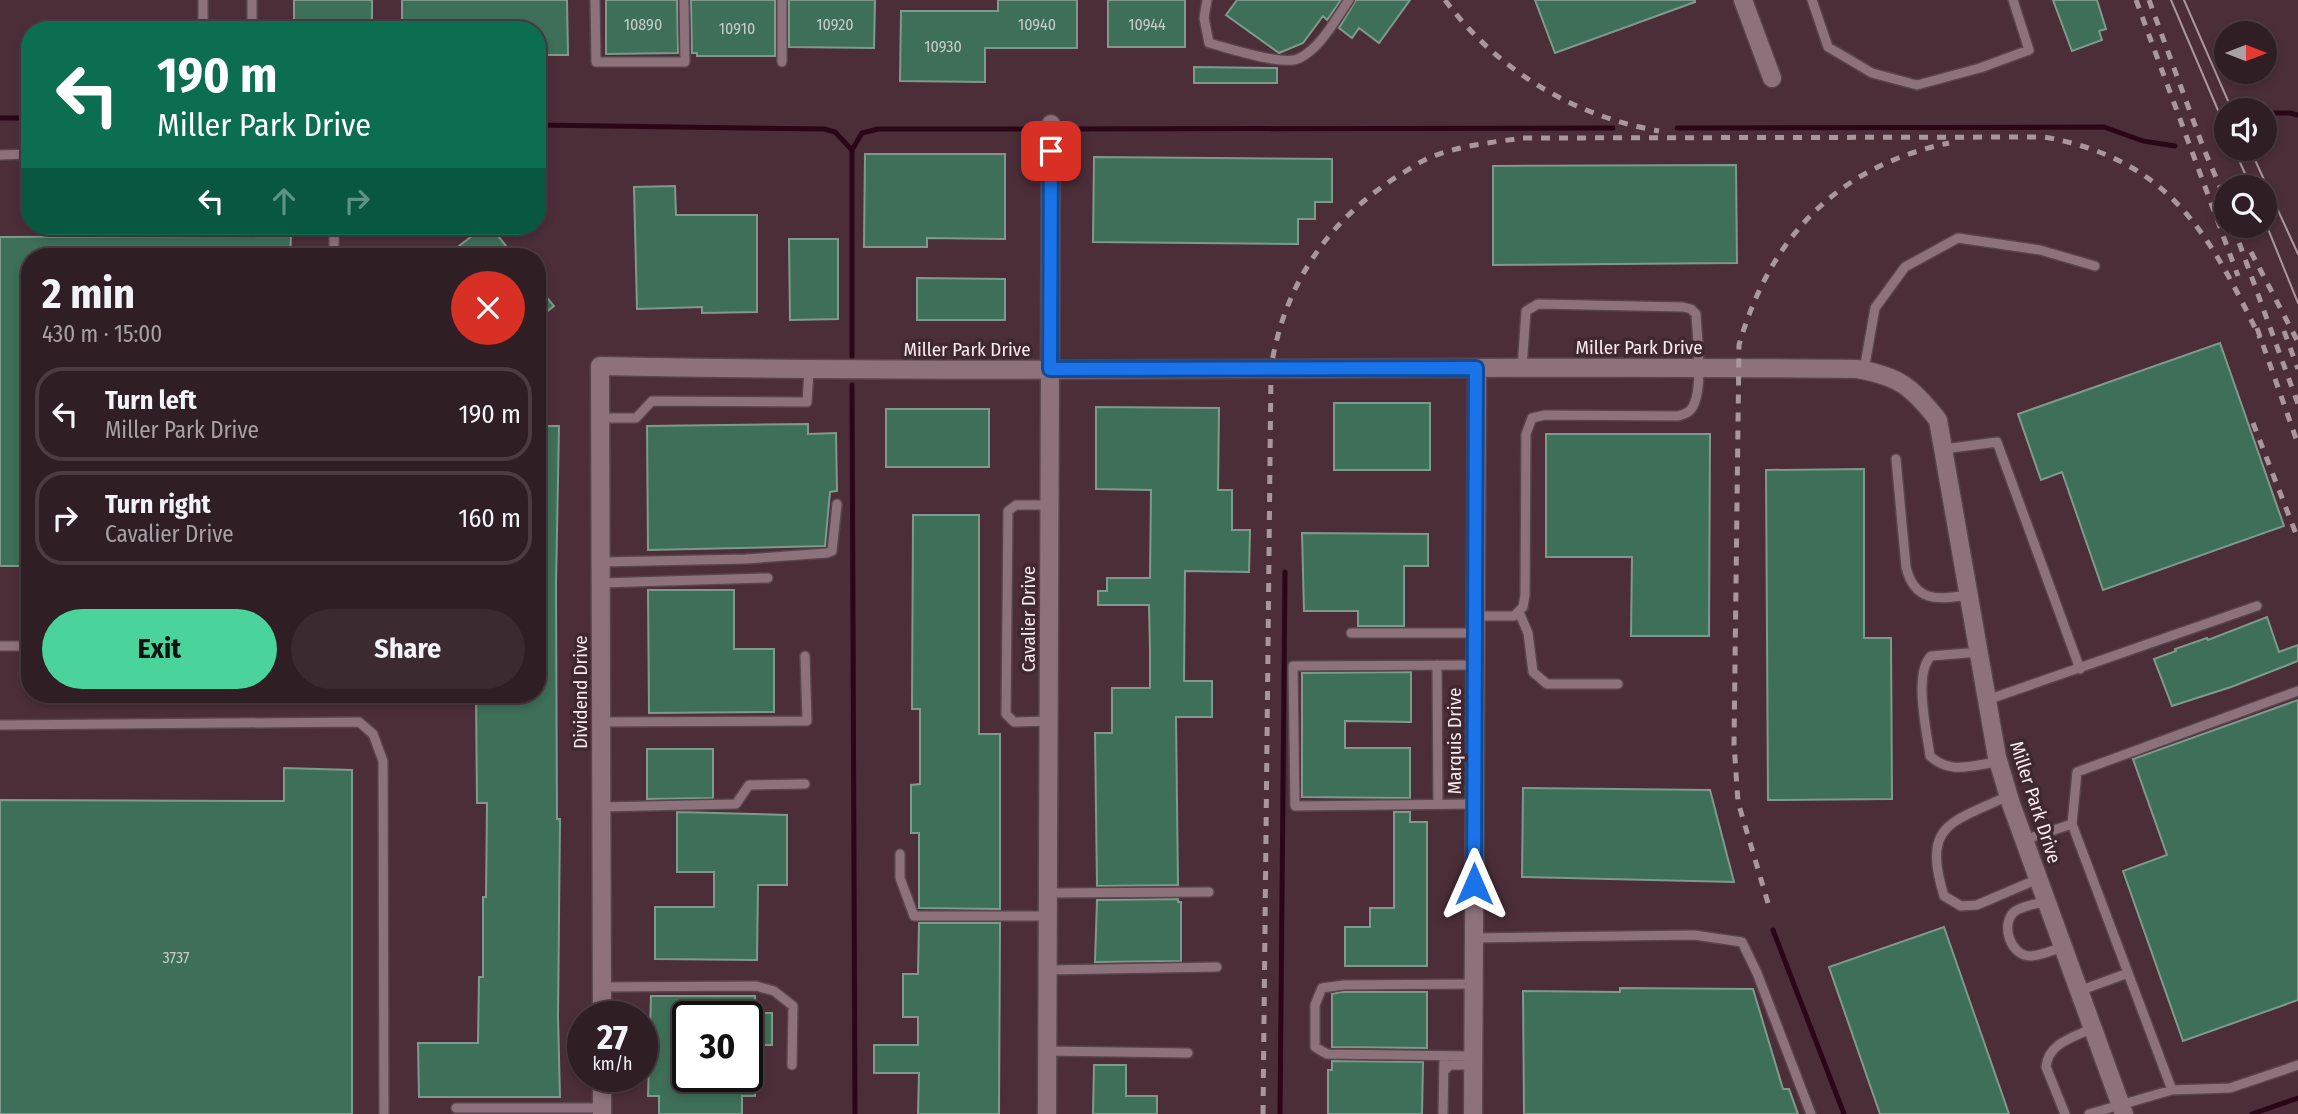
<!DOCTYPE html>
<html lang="en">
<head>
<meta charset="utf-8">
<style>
	body { margin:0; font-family:"Fira Sans Condensed",sans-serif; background:#3b2b31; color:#f1f3f6; height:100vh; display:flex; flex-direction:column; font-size:26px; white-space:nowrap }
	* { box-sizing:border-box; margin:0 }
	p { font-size:23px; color:#a7a2a6 }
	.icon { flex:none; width:38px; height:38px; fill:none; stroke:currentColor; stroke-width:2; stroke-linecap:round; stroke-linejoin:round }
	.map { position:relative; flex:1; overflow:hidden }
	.sheet { position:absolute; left:21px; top:248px; width:525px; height:455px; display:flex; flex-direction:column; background:#2f1e24; border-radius:28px; box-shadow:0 4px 10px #0003,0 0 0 2px #4a3c41 }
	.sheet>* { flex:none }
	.guide { position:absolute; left:21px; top:21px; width:525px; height:214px; border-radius:28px; box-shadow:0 4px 10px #0003,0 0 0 2px #4a3c41; background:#0b6e4f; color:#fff; overflow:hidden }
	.needle { width:46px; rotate:90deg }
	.controls { position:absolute; left:2214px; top:21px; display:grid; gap:14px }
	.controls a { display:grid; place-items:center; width:63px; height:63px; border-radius:50%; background:#2f1e24; box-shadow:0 4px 10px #0003,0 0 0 2px #4a3c41; font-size:35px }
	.speed { position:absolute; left:567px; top:1001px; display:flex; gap:14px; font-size:35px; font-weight:700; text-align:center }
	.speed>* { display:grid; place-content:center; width:91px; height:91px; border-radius:50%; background:#2f1e24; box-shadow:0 4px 10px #0003,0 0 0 2px #4a3c41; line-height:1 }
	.speed small { font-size:18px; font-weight:400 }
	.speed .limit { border:4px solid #111; border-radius:10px; background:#fff; color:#111 }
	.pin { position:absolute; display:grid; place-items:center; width:60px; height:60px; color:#fff; margin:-30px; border-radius:14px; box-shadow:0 4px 10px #0006 }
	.me { position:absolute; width:77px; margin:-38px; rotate:0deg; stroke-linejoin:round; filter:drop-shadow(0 0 5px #0008) }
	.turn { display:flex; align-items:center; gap:24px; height:147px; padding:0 21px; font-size:32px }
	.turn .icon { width:91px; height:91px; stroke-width:2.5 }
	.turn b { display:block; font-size:49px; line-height:60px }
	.lanes { display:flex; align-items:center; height:66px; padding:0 21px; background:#0003; justify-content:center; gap:35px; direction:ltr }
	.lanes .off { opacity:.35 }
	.round { display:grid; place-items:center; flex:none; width:74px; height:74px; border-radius:37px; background:#3b2b31 }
	.head { display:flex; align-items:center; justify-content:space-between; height:119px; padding:0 21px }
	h1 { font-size:42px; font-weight:700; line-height:52px }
	.primary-button { display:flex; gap:14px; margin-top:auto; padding:14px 21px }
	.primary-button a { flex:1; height:80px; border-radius:42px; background:#4ad49c; color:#111; font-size:28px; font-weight:700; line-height:80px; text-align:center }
	.primary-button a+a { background:#3b2b31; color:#f1f3f6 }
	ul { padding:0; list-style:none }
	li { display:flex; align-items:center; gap:21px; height:94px; margin:0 14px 10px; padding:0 7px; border:4px solid #4a3c41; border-radius:28px }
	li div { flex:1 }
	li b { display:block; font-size:26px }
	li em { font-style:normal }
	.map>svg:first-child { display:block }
</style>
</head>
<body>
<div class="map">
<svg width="2298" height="1114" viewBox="0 0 2298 1114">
	<rect width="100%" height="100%" fill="#3f2830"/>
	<path fill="#4c2e39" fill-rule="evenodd" d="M0 0H2298V1114H0ZM30 30H537V226H30ZM2226 33H2264V72H2226ZM2226 110H2264V149H2226ZM2226 187H2264V226H2226ZM30 257H537V695H30ZM583 1017H642V1076H583ZM688 1017H747V1076H688Z"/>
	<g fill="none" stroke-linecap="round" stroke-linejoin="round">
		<path stroke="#2b0617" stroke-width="5" d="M2270 113H2290L2298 115
			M0 118H30
			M537 125 824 129 835 132 852 150
			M1677 128 2104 127 2143 141 2175 146
			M1066 129 1613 128
			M852 356V150L862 133 878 129H1037
			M852 385 855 1114
			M1773 930 1844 1114
			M1280 1114 1285 572
			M2252 1114 2298 1098"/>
	</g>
	<path fill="#3e6f58" stroke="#7f9a8c" stroke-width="2" d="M294 0H372V30H294Z
		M402 0H567L568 55H537V30H402Z
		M606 0H677L678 53 606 54Z
		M691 0H775V56H697V53H692Z
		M789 0H875L874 48 789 47Z
		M998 0H1077V48H985V82L900 81 901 11H998Z
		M1108 0H1185V47H1108Z
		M1237 0H1341L1327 20 1323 16 1303 43 1279 53 1226 15Z
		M1356 0H1410L1379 43 1359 28 1352 38 1339 28Z
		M1535 0H1695V2L1555 53Z
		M2053 0H2097L2106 29 2099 31 2102 40 2072 51Z
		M1194 67 1277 68V83H1194Z
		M865 154H1005V239L927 238V247H864Z
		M1094 157 1332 159V202H1315V219H1298V244L1093 242Z
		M1736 165 1737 263 1493 265V166Z
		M675 186 676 215H757V312L702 313V307L637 309 634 187Z
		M485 226H490L515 257H468L459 246Z
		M291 236 290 257H30V566H0V237Z
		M789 239H838V319L790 320Z
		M917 278 1005 279V320H917Z
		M537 286 554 306 537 319Z
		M2220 343 2284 526 2103 590 2062 472 2041 480 2018 414Z
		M1334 403H1430V470H1334Z
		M1096 407 1219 408 1218 490H1232V530H1250L1249 572 1185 571 1184 681H1212V717H1176L1178 885 1097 886 1095 733H1112V688H1150V651L1149 605H1098V591H1107V578H1150L1151 490 1096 489Z
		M886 409H989V467H886Z
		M808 424V434L836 433 837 491 830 492 825 546 648 550 647 426Z
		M537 426H559L556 585 557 819H560L558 1017 560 1097H419L418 1043H478L479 977H483V897H486L487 803H477L476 695H537Z
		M1546 434H1710L1709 636H1631L1632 557H1546Z
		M1864 469V638H1891L1892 799 1768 800 1766 470Z
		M913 515H979V734H1000V909L919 908V833H911V785L920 784V709H912Z
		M1302 533 1428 534V566H1404V626H1358V611H1304Z
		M648 590H734V649H774V712L649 713Z
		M2267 617 2279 652 2298 645V661L2231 687 2172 706 2154 659 2176 651 2175 649 2207 638 2208 640Z
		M1411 672V722L1345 721V748H1410V798L1302 797V673Z
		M2298 700V1000L2183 1041 2123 871 2167 855 2133 759Z
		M647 749H713V798L647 799Z
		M284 768 352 770V1114H0V800L284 801Z
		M1523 788 1710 790 1734 882 1522 877Z
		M677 812 787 815V885H758L757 960 655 959V907H714V872H677Z
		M1394 812H1410V822H1427V966H1345V927H1370V908H1394Z
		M1178 899V902H1181V961L1095 962 1097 900Z
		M919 923H1000L999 1114H918L919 1073H874V1045H918V1017H903V974H918Z
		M1944 927 2009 1114H1880L1829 967Z
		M1620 988 1753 989 1783 1089H1789L1798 1114H1524L1523 991 1620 992Z
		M1341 992H1427V1048L1332 1047V994Z
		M651 996H755V1013H772V1045H747V1017H688V1076H755V1096H742V1114H659V1096H648Z
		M1332 1061 1423 1062 1422 1114H1328V1070H1332Z
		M1094 1065H1126V1096H1157V1114H1093Z"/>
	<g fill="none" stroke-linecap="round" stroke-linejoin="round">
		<defs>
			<path id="service" d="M203 0V30
				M595 0 596 62H685L684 0
				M782 0V62
				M1207 0 1204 18 1209 43C1229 48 1284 67 1300 58 1322 46 1335 20 1349 0
				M1812 0 1828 47 1872 73 1917 85 1980 68 2029 50 2013 0
				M252 30V0
				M0 155 30 154
				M334 257V226
				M1864 370 1875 308 1905 267 1958 238 2040 250 2095 266
				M601 418H636L652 401 807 402 809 371
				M1944 449 1997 442 2080 669
				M1896 459 1906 567C1915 604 1939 599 1970 595
				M601 562 746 559 827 553 832 551 837 504
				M601 583 768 578
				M1519 612 1528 633 1533 672 1547 684H1618
				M1475 616H1514L1523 607 1525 595 1526 434 1532 418 1545 415 1678 416C1684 414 1689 413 1692 408 1704 390 1697 336 1696 314L1691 309 1683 307 1538 304 1526 311 1522 368
				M1351 633H1475
				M0 646H30
				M1980 652 1931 656C1913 674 1927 732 1930 756 1951 775 1972 765 1998 762
				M1437 665 1438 804
				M1987 700 2257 606
				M1048 721 1014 722 1006 714 1008 511 1016 505H1049
				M601 722 807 721 805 656
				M0 725 359 722 373 734 383 761 384 1114
				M2008 796C1950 823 1922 824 1944 896L1961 906 1977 905 2038 879
				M1474 804 1295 806 1293 666 1475 665
				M601 807 736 804 749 785 805 784
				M2072 824 2077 772 2298 691
				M2024 840 2072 824 2172 1090 2089 1114
				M900 854V878L914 916H1047
				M1047 893 1209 892
				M2046 901C2037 904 2021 906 2014 912 2000 925 2011 956 2030 956 2040 956 2053 950 2063 947
				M1474 938 1694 935 1742 942 1757 973 1811 1114
				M1047 970 1217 967
				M601 987 756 986 774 991 793 1006 792 1065
				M2079 991 2128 973
				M1047 1051 1188 1053
				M1473 1056 1327 1054 1315 1047V1005L1322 988 1344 985 1473 984
				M1444 1071 1450 1065H1473
				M2172 1090 2230 1088 2298 1065
				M456 1108H602
				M1443 1114 1444 1056
				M2065 1114 2046 1067C2048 1043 2074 1037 2093 1028"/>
			<path id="minor" d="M1743 0 1772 78
				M602 1017 600 366C1019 375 1438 364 1857 369 1899 376 1912 387 1938 420L1997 757 2011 804 2124 1114
				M602 1076V1114
				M1047 1114 1051 124
				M1473 1114 1477 368"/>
		</defs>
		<use href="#service" stroke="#58444c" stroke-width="12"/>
		<use href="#minor" stroke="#58444c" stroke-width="21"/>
		<use href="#service" stroke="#8d727b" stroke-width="9"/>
		<use href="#minor" stroke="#8d727b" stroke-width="18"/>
		<path stroke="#aa979d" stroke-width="2" d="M2171 0 2226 129
			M2184 0 2232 110
			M2234 149 2251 187
			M2250 149 2298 254
			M2264 219 2298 303"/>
		<path stroke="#aa979d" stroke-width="5" stroke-dasharray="9 9" stroke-linecap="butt" d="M1445 0C1497 70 1573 116 1659 131
			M2136 0 2238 276
			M2149 0 2203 147 2226 201
			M2233 226 2298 404
			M2251 252 2298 342
			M2257 328 2298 444
			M2284 331 2298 369
			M2253 423 2298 539
			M1768 903 1738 802 1734 744 1739 345C1770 237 1838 166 1949 143
			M1263 1114 1271 368C1284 284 1329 219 1401 174 1410 169 1419 162 1429 158 1456 146 1494 142 1523 138L2044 137C2169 159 2209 233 2260 338"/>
	</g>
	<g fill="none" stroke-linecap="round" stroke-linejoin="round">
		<defs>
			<path id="route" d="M1051 151 1050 369 1476 368 1474 884"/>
		</defs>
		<use href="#route" stroke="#114b97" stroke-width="18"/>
		<use href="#route" stroke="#1a73e8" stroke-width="12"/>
	</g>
	<g text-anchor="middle" stroke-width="7" stroke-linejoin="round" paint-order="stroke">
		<g font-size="16" fill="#cacbc9">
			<text x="643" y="30">10890</text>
			<text x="835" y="30">10920</text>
			<text x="1037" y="30">10940</text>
			<text x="1147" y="30">10944</text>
			<text x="737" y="34">10910</text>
			<text x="943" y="52">10930</text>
			<text x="176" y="963">3737</text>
		</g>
		<g font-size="19" fill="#f9eaef" stroke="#3f2830">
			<text x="1639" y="354">Miller Park Drive</text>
			<text x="967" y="356">Miller Park Drive</text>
			<text transform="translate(1028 619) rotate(-90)" y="7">Cavalier Drive</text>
			<text transform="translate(580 692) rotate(-90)" y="7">Dividend Drive</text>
			<text transform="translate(1454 741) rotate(-90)" y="7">Marquis Drive</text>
			<text transform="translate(2036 802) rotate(72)" y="7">Miller Park Drive</text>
		</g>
	</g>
</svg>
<div class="controls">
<a><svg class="needle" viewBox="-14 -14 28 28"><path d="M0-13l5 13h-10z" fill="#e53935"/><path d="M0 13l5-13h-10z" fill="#a7a2a6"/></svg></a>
<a><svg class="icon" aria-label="sound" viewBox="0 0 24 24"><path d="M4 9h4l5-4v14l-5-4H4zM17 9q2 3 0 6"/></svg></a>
<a><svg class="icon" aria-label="search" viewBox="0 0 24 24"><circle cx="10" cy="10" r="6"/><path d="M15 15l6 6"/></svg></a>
</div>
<div class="speed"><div>27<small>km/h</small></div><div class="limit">30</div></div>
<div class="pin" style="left:1051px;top:151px;background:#d93025"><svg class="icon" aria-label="arrive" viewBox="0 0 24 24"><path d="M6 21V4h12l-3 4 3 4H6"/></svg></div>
<svg class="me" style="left:1474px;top:884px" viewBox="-20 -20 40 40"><path d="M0-17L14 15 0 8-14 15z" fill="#1a73e8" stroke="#fff" stroke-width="4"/></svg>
<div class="guide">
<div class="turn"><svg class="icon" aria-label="left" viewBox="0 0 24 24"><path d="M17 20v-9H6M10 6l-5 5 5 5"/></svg><div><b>190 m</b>Miller Park Drive</div></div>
<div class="lanes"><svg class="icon" aria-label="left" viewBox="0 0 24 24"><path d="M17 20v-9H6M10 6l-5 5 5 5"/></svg><svg class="icon off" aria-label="ahead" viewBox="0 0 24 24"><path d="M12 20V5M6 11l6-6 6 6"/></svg><svg class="icon off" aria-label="right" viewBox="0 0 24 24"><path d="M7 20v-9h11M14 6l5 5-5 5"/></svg></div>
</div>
<section class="sheet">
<div class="head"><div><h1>2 min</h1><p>430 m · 15:00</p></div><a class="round" style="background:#d93025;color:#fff"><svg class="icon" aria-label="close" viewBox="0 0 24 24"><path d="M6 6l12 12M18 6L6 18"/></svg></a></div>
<ul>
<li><svg class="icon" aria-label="left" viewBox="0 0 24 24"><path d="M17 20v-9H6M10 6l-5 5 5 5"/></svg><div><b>Turn left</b><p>Miller Park Drive</p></div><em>190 m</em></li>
<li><svg class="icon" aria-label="right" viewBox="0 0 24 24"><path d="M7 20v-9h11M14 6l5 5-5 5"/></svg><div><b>Turn right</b><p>Cavalier Drive</p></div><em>160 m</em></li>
</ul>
<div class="primary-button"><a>Exit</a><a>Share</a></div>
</section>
</div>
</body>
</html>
